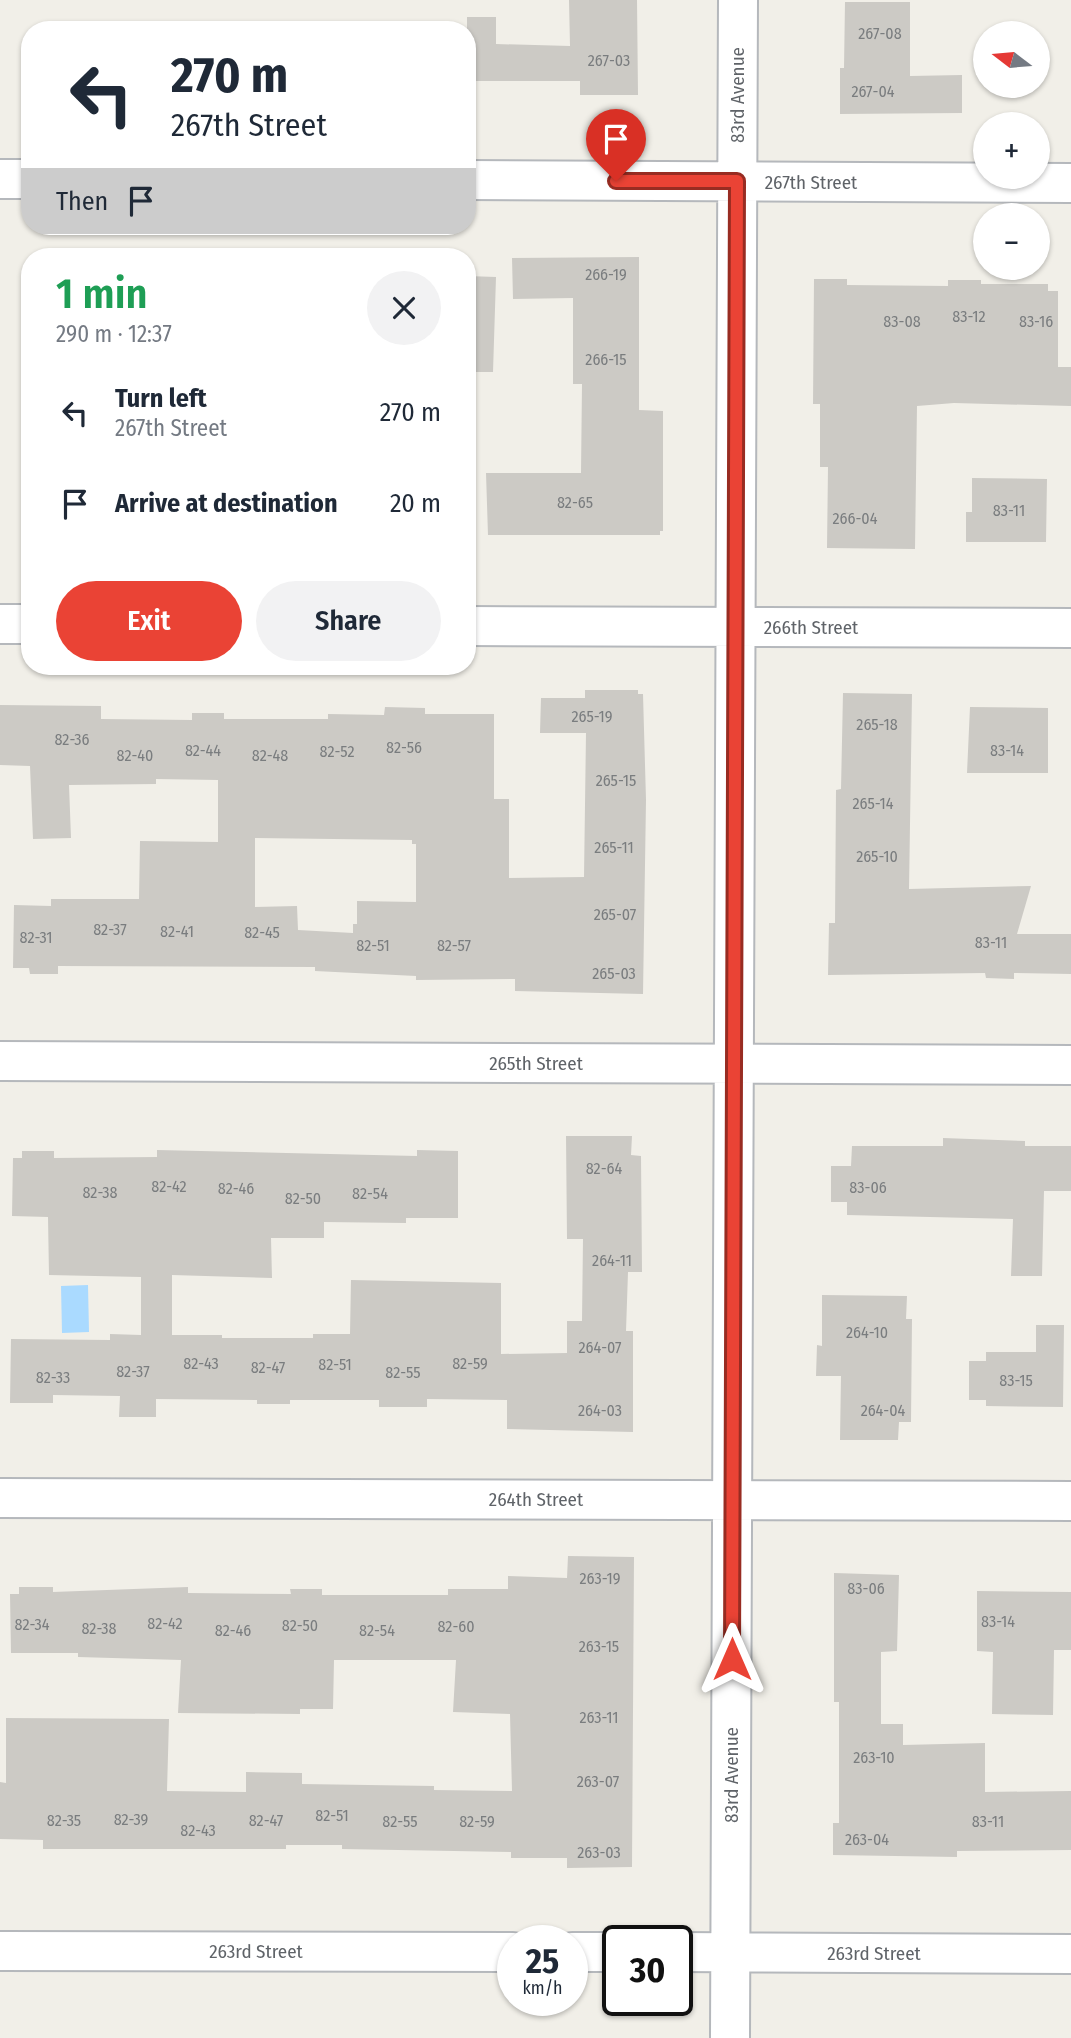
<!DOCTYPE html>
<html lang="en">
<head>
<meta charset="utf-8">
<style>
	body { margin:0; font-family:"Fira Sans Condensed",sans-serif; background:#f2f2f3; color:#1f2937; height:100vh; display:flex; flex-direction:column; font-size:26px; white-space:nowrap }
	* { box-sizing:border-box; margin:0 }
	p { font-size:23px; color:#747a83 }
	.icon { flex:none; width:38px; height:38px; fill:none; stroke:currentColor; stroke-width:2; stroke-linecap:round; stroke-linejoin:round }
	.map { position:relative; flex:1; overflow:hidden }
	.sheet { position:absolute; left:21px; top:248px; width:455px; height:427px; display:flex; flex-direction:column; background:#fff; border-radius:28px; box-shadow:0 2px 5px #0004 }
	.sheet>* { flex:none }
	.top-card { position:absolute; left:21px; top:21px; width:455px; height:214px; border-radius:28px; box-shadow:0 2px 5px #0004; background:#fff; color:#1f2937; overflow:hidden }
	.needle { width:46px; rotate:286deg }
	.controls { position:absolute; left:973px; top:21px; display:grid; gap:14px }
	.controls a { display:grid; place-items:center; width:77px; height:77px; border-radius:50%; background:#fff; box-shadow:0 2px 5px #0004; font-size:35px }
	.speed { position:absolute; left:497px; top:1925px; display:flex; gap:14px; font-size:35px; font-weight:700; text-align:center }
	.speed>* { display:grid; place-content:center; width:91px; height:91px; border-radius:50%; background:#fff; box-shadow:0 2px 5px #0004; line-height:1 }
	.speed small { font-size:18px; font-weight:400 }
	.speed .limit { border:4px solid #111; border-radius:10px; background:#fff; color:#111 }
	.pin { position:absolute; display:grid; place-items:center; width:60px; height:60px; color:#fff; margin:-72px -30px; border-radius:50% 50% 50% 0; rotate:-45deg; box-shadow:0 0 7px #0007 }
	.pin .icon { rotate:45deg }
	.me { position:absolute; width:77px; margin:-38px; rotate:0deg; stroke-linejoin:round; filter:drop-shadow(0 0 5px #0008) }
	.turn { display:flex; align-items:center; gap:24px; height:147px; padding:0 35px; font-size:32px }
	.turn .icon { width:91px; height:91px; stroke-width:2.5 }
	.turn b { display:block; font-size:49px; line-height:60px }
	.then { display:flex; align-items:center; height:66px; padding:0 35px; background:#0003; gap:14px; font-size:26px }
	.round { display:grid; place-items:center; flex:none; width:74px; height:74px; border-radius:37px; background:#f2f2f3 }
	.head { display:flex; align-items:center; justify-content:space-between; height:119px; padding:0 35px }
	h1 { font-size:42px; font-weight:600; line-height:52px; color:#1e9e55 }
	.button { display:flex; gap:14px; margin-top:auto; padding:14px 35px }
	.button a { flex:1; height:80px; border-radius:42px; background:#ea4335; color:#fff; font-size:28px; font-weight:600; line-height:80px; text-align:center }
	.button a+a { background:#f2f2f3; color:#1f2937 }
	ul { padding:0; list-style:none }
	li { display:flex; align-items:center; gap:21px; height:91px; padding:0 35px }
	li div { flex:1 }
	li b { display:block; font-size:26px }
	li em { font-style:normal }
	.map>svg:first-child { display:block }
</style>
</head>
<body>
<div class="map">
<svg width="1071" height="2038" viewBox="0 0 1071 2038">
	<rect width="100%" height="100%" fill="#f1efe8"/>
	<path fill="#aadaff" d="M88 1285 89 1332 62 1333 61 1286Z"/>
	<path fill="#cccac5" fill-rule="evenodd" d="M569 0H637L638 95H580V81H467V17H496V44L570 46Z
		M845 2H910V76L962 75V113L840 114V68H844Z
		M639 257V410L663 411V531H660V535H488L486 473H581L582 384H573V298L513 299 512 258Z
		M467 276 496 277 493 372H467Z
		M814 279H847V285L948 286V280H981V284H1048V291H1058V367H1071V406L954 403 917 406 915 549 827 548 828 467H820V404H813Z
		M972 478 1047 479 1046 542H966V512H972Z
		M585 690H638V694H643L646 800 643 994 515 991V979L416 980V976L315 971V967L58 966V974H30L29 968H13L14 905 51 906V899H139L140 841 218 842V780L156 779V784L69 785 71 838 33 839 30 766 0 765V705L101 706V719L192 720V713H224V719H328V714L384 715 385 707 425 708V714H494V799H509V878L584 877 586 733H540L541 698H585ZM255 838 412 840V844H416V902L357 901V924H353V933L298 930 297 906 255 907Z
		M843 693 912 694 909 889 1031 886 1017 934H1071V974L1014 973V979L986 978 985 973 828 975 829 923H835L836 790 841 789Z
		M970 707 1048 708V773H967Z
		M566 1136H632L631 1155 641 1156 642 1272H628L626 1331H633V1432L507 1429V1400L427 1399V1407H379V1400H290V1404H257V1400L156 1399V1417H119L120 1396 53 1395V1403H10L11 1339 110 1340V1334L141 1335V1277L49 1275 48 1217 12 1216 13 1158H22V1151H54V1158L157 1157V1150L417 1156V1150L458 1151V1218H406V1223L324 1222V1238H271L272 1278 172 1275V1335H222V1338H313V1334H350L351 1280 501 1283V1354L567 1353V1321H582L583 1239H567Z
		M943 1138 1025 1141V1146H1071V1191H1044L1042 1276H1011L1013 1219 847 1215V1202H831V1166H851L852 1146H943Z
		M822 1295 907 1296 906 1319H912L911 1422H899L898 1440H840L841 1376H816L817 1345 822 1346Z
		M1036 1325H1064L1063 1407 986 1406V1400H969V1361H986V1352H1036Z
		M568 1556 634 1557 632 1867 567 1868V1858H511V1852L342 1849V1845H286V1849H43V1840L0 1839V1782L6 1783V1718L169 1719 167 1791 246 1792V1772L302 1773V1784L434 1786V1790L512 1791 510 1714 453 1712 456 1660H334L333 1709H300V1714L178 1713 181 1660 78 1657V1653H11L10 1594H19V1587H53V1592L188 1587V1593L291 1594 290 1589H322V1595H448V1589H508V1576L567 1578Z
		M834 1573 899 1575 897 1651 881 1652V1724H903V1745L985 1743V1792L1071 1791V1850L957 1851V1857L833 1855V1823H839V1702H834Z
		M977 1591 1071 1592V1650H1054L1053 1715 992 1714 993 1652 977 1651Z"/>
	<g fill="none" stroke-linecap="round" stroke-linejoin="round">
		<defs>
			<path id="minor" d="M0 179H30
				M467 180 1071 183
				M0 624H30
				M467 626 1071 628
				M0 1061 1071 1065
				M0 1498 1071 1501
				M0 1951 513 1952
				M572 1952H618
				M677 1952 1071 1954
				M730 2038 738 0"/>
		</defs>
		<use href="#minor" stroke="#b5b8bc" stroke-width="42"/>
		<use href="#minor" stroke="#fff" stroke-width="38"/>
	</g>
	<g fill="none" stroke-linecap="round" stroke-linejoin="round">
		<defs>
			<path id="route" d="M616 181H737L732 1659"/>
		</defs>
		<use href="#route" stroke="#982c22" stroke-width="18"/>
		<use href="#route" stroke="#ea4335" stroke-width="12"/>
	</g>
	<g text-anchor="middle" stroke-width="6" stroke-linejoin="round" paint-order="stroke">
		<g font-size="16" fill="#7a7d7f">
			<text x="880" y="39">267-08</text>
			<text x="609" y="66">267-03</text>
			<text x="873" y="97">267-04</text>
			<text x="606" y="280">266-19</text>
			<text x="969" y="322">83-12</text>
			<text x="902" y="327">83-08</text>
			<text x="1036" y="327">83-16</text>
			<text x="606" y="365">266-15</text>
			<text x="575" y="508">82-65</text>
			<text x="1009" y="516">83-11</text>
			<text x="855" y="524">266-04</text>
			<text x="592" y="722">265-19</text>
			<text x="877" y="730">265-18</text>
			<text x="72" y="745">82-36</text>
			<text x="404" y="753">82-56</text>
			<text x="203" y="756">82-44</text>
			<text x="1007" y="756">83-14</text>
			<text x="337" y="757">82-52</text>
			<text x="135" y="761">82-40</text>
			<text x="270" y="761">82-48</text>
			<text x="616" y="786">265-15</text>
			<text x="873" y="809">265-14</text>
			<text x="614" y="853">265-11</text>
			<text x="877" y="862">265-10</text>
			<text x="615" y="920">265-07</text>
			<text x="110" y="935">82-37</text>
			<text x="177" y="937">82-41</text>
			<text x="262" y="938">82-45</text>
			<text x="36" y="943">82-31</text>
			<text x="991" y="948">83-11</text>
			<text x="373" y="951">82-51</text>
			<text x="454" y="951">82-57</text>
			<text x="614" y="979">265-03</text>
			<text x="604" y="1174">82-64</text>
			<text x="169" y="1192">82-42</text>
			<text x="868" y="1193">83-06</text>
			<text x="236" y="1194">82-46</text>
			<text x="100" y="1198">82-38</text>
			<text x="370" y="1199">82-54</text>
			<text x="303" y="1204">82-50</text>
			<text x="612" y="1266">264-11</text>
			<text x="867" y="1338">264-10</text>
			<text x="600" y="1353">264-07</text>
			<text x="201" y="1369">82-43</text>
			<text x="470" y="1369">82-59</text>
			<text x="335" y="1370">82-51</text>
			<text x="268" y="1373">82-47</text>
			<text x="133" y="1377">82-37</text>
			<text x="403" y="1378">82-55</text>
			<text x="53" y="1383">82-33</text>
			<text x="1016" y="1386">83-15</text>
			<text x="600" y="1416">264-03</text>
			<text x="883" y="1416">264-04</text>
			<text x="600" y="1584">263-19</text>
			<text x="866" y="1594">83-06</text>
			<text x="998" y="1627">83-14</text>
			<text x="165" y="1629">82-42</text>
			<text x="32" y="1630">82-34</text>
			<text x="300" y="1631">82-50</text>
			<text x="456" y="1632">82-60</text>
			<text x="99" y="1634">82-38</text>
			<text x="233" y="1636">82-46</text>
			<text x="377" y="1636">82-54</text>
			<text x="599" y="1652">263-15</text>
			<text x="599" y="1723">263-11</text>
			<text x="874" y="1763">263-10</text>
			<text x="598" y="1787">263-07</text>
			<text x="332" y="1821">82-51</text>
			<text x="131" y="1825">82-39</text>
			<text x="64" y="1826">82-35</text>
			<text x="266" y="1826">82-47</text>
			<text x="400" y="1827">82-55</text>
			<text x="477" y="1827">82-59</text>
			<text x="988" y="1827">83-11</text>
			<text x="198" y="1836">82-43</text>
			<text x="867" y="1845">263-04</text>
			<text x="599" y="1858">263-03</text>
		</g>
		<g font-size="19" fill="#5f6368" stroke="#fff">
			<text transform="translate(737 95) rotate(-90)" y="7">83rd Avenue</text>
			<text x="811" y="189">267th Street</text>
			<text x="811" y="634">266th Street</text>
			<text x="536" y="1070">265th Street</text>
			<text x="536" y="1506">264th Street</text>
			<text transform="translate(731 1775) rotate(-90)" y="7">83rd Avenue</text>
			<text x="256" y="1958">263rd Street</text>
			<text x="874" y="1960">263rd Street</text>
		</g>
	</g>
</svg>
<div class="controls">
<a><svg class="needle" viewBox="-14 -14 28 28"><path d="M0-13l5 13h-10z" fill="#e53935"/><path d="M0 13l5-13h-10z" fill="#747a83"/></svg></a>
<a>+</a>
<a>−</a>
</div>
<div class="speed"><div>25<small>km/h</small></div><div class="limit">30</div></div>
<div class="pin" style="left:616px;top:181px;background:#d93025"><svg class="icon" aria-label="arrive" viewBox="0 0 24 24"><path d="M6 21V4h12l-3 4 3 4H6"/></svg></div>
<svg class="me" style="left:732px;top:1659px" viewBox="-20 -20 40 40"><path d="M0-17L14 15 0 8-14 15z" fill="#ea4335" stroke="#fff" stroke-width="4"/></svg>
<div class="top-card">
<div class="turn"><svg class="icon" aria-label="left" viewBox="0 0 24 24"><path d="M17 20v-9H6M10 6l-5 5 5 5"/></svg><div><b>270 m</b>267th Street</div></div>
<div class="then">Then<svg class="icon" aria-label="arrive" viewBox="0 0 24 24"><path d="M6 21V4h12l-3 4 3 4H6"/></svg></div>
</div>
<section class="sheet">
<div class="head"><div><h1>1 min</h1><p>290 m · 12:37</p></div><a class="round"><svg class="icon" aria-label="close" viewBox="0 0 24 24"><path d="M6 6l12 12M18 6L6 18"/></svg></a></div>
<ul>
<li><svg class="icon" aria-label="left" viewBox="0 0 24 24"><path d="M17 20v-9H6M10 6l-5 5 5 5"/></svg><div><b>Turn left</b><p>267th Street</p></div><em>270 m</em></li>
<li><svg class="icon" aria-label="arrive" viewBox="0 0 24 24"><path d="M6 21V4h12l-3 4 3 4H6"/></svg><div><b>Arrive at destination</b></div><em>20 m</em></li>
</ul>
<div class="button"><a>Exit</a><a>Share</a></div>
</section>
</div>
</body>
</html>
